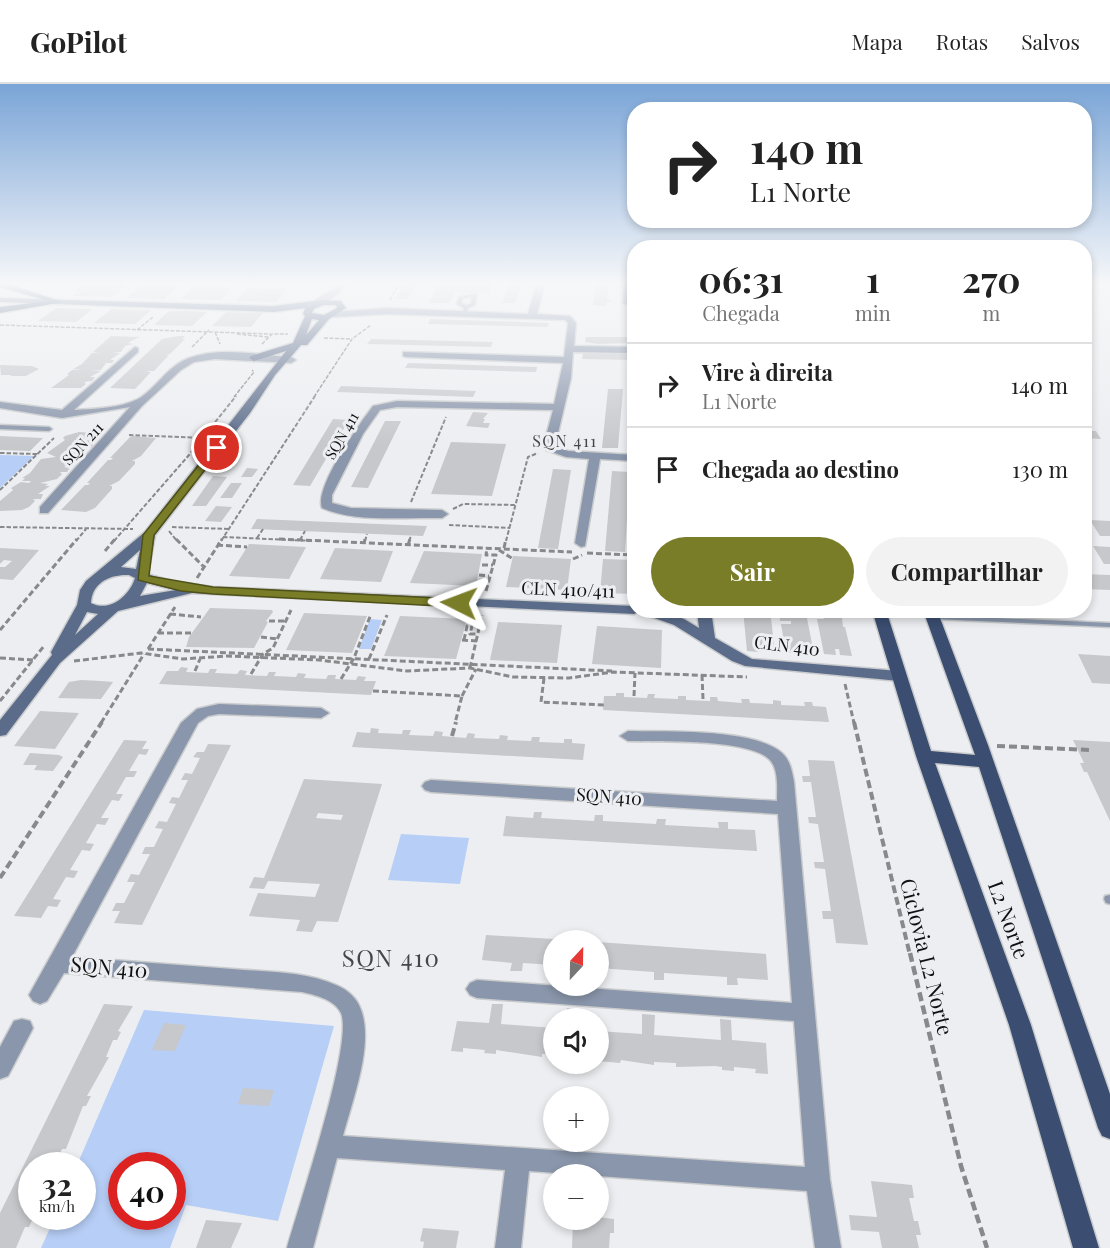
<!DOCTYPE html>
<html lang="pt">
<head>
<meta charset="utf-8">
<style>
	body { margin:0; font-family:"Playfair Display",serif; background:#f2f2f2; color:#222; height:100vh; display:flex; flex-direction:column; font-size:22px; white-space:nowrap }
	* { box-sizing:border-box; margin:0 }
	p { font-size:20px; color:#767676 }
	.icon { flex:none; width:33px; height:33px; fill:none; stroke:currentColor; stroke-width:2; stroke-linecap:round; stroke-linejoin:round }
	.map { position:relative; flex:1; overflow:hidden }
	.sheet { position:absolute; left:627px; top:156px; width:465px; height:378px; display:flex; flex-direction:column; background:#fff; border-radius:24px; box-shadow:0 3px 9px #0003 }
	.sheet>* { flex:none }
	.banner { position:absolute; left:627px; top:18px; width:465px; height:126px; border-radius:24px; box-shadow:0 3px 9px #0003; background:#fff; color:#222; overflow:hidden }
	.needle { width:39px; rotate:22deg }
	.tools { position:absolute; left:543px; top:846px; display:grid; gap:12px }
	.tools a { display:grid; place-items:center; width:66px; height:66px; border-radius:50%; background:#fff; box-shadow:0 3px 9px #0003; font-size:30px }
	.speed { position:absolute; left:18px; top:1068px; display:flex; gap:12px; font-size:30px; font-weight:700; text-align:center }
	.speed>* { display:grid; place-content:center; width:78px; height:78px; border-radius:50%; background:#fff; box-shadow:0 3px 9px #0003; line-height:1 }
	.speed small { font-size:15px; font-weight:400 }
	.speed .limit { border:9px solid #d22; background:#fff; color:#111 }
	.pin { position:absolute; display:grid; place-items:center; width:51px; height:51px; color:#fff; margin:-26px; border:3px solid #fff; border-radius:50%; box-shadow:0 2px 6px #0007 }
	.me { position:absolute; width:66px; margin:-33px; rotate:273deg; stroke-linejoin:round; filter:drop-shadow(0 0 4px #0008) }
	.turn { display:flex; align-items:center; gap:21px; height:126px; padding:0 24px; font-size:27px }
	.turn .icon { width:78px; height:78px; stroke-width:2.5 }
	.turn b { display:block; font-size:42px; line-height:51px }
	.eta { display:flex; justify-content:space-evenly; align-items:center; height:102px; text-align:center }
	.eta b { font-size:36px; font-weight:700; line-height:42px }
	.button { display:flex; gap:12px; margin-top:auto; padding:12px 24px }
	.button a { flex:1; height:69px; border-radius:36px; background:#797d27; color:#fff; font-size:24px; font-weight:700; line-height:69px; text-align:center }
	.button a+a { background:#f2f2f2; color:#222 }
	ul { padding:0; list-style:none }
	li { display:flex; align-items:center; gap:18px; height:84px; padding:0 24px; border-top:2px solid #e0e0e0 }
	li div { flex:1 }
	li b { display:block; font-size:22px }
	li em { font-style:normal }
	header { display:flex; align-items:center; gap:36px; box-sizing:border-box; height:84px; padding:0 30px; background:#fff; border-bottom:2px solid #e0e0e0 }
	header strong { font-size:28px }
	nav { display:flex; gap:33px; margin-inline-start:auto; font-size:21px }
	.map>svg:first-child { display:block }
</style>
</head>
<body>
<header>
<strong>GoPilot</strong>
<nav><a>Mapa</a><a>Rotas</a><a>Salvos</a></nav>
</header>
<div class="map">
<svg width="1110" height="1164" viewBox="0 0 1110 1164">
	<rect width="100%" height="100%" fill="#eceef1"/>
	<path fill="#b7cef6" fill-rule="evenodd" d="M0 371 34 372 0 404Z
		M370 535 382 536 371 565H359Z
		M401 750 469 754 460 800 388 796Z
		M144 926 334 942 278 1137 186 1121 170 1164H41L55 1133 82 1132V1082L77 1081ZM122 1082H172V1132H122Z"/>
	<path fill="#c6c8cb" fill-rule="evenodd" d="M405 199H417L407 215H395Z
		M439 199H461L492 200 488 210 455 208 449 219H429Z
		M510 199H522L515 219H502Z
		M597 199H614L609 202 607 215 611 216V218H607L606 222 593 221Z
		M89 200 127 201 111 213 73 212Z
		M141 201 148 202H178L164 215 126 214Z
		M194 203 233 204 220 216 181 215Z
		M248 204 287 205 276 218 236 217Z
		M56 224 93 225 76 238 38 237Z
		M111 225 151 226 135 240 94 239Z
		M169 227H184L207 228 192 242 154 241Z
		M226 228 250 229H263L251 243 212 242Z
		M430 235 463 236 549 239 547 243 428 240Z
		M111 252 139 253 128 259 133 260 125 262 121 268H112L120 269 110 276H114L112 279H106L101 286H91L101 287 90 293H95L92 297 84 298 86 300 81 304H51L69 291 67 290 72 286 82 285H73L82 280 92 269H99L93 268Z
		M179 252H185L182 255H185L170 270H166L169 271 154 287H149L147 288H151L135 305 110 304 162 255Z
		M586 253H634V259L598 260 585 258Z
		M371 255 493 258 491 263 367 260Z
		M597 268 634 269V276L582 275 583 269Z
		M408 279 444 280 537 283 536 288 405 284Z
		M0 281 32 282 39 285 26 292H10L12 291H1Z
		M341 302 476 307 473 313 337 308Z
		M608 305H623L618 364H602Z
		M473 328 488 329 483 335H485L483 339H490L488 344 466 342Z
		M333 335 349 336 310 402 293 401Z
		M385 337H401L368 404 351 403Z
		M1084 347H1096L1101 355 1084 354Z
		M79 348 93 349 98 353 89 359H94L91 364 83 365H86L81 370 66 374H74L71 377H75L64 383 70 384 67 388H60L62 390 57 395 40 399 48 400 45 402H50L38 410H43L41 415H33L35 417 29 423 22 426 0 427V417L13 406 11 404 21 398 29 399 31 397H22L25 394H22L30 389 41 375 56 373 47 369 65 356 63 354 65 352Z
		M0 352 43 354 30 367 0 366Z
		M134 352 156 354 141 372 132 377H135V380L119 397 109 402H112V405L95 424 86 428 61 426 85 401H88L90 399H87L108 376H111L113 374H110L130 353Z
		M451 358 506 360 492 412 431 410Z
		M247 384 258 385 252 393H241Z
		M553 385 571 386 558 465 538 464Z
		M612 387 630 388 625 468 605 467Z
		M213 392 227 393 206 422H192Z
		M231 399H242L232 414H220Z
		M216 422 232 423 221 438 205 437Z
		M257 435 427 442 423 452 251 445Z
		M1090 436 1110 437V452H1100Z
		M249 460 306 463 289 495 229 492Z
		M1093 462 1110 463V480H1104Z
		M0 464 39 466 13 496 0 495V483H5L12 477 4 476 0 480Z
		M335 464 393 467 381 498 320 495Z
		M424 467 482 470 476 502 410 499Z
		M513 472 571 475 567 506 506 503Z
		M603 475 634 476V510L600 509Z
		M1084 490 1110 491V506L1084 505Z
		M210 524 272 526 273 528 266 537 268 538 254 564 186 563 189 553Z
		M743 526H770L775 568H763L762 561H758L759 568 747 567Z
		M779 526H798L800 534H807L814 570 802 569 800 562H796L797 569H786L781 540H791V537H780Z
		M822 526H841L843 543H845L852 572 840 571 839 565H835L836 571 824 570 817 535H824Z
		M304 529 367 532 352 569 286 566Z
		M400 532 467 535 456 575 384 572Z
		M498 538 562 541 557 579 490 576Z
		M597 542 662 546 661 584 592 580Z
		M1078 570 1110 572V600L1092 599Z
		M181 583 188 584 186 588 208 589 210 585H217L215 589 237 590 240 586 247 587 245 591 267 592 269 588H276L274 592 296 593 298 589 306 590 304 594 326 595 328 591H336L335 595 356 596 358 592 366 593 364 597H376L371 611 159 600 167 587H178Z
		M81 596 101 597 113 598 101 615 58 614 69 598Z
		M616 609H624V613L647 614 648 610H655L654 614 678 615V612H686V616L710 617V613H717L718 617 742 619 741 615H749L750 619 773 620V616L781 617V621L805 622 804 618H812L813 622 826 623 829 638 603 626 604 612H616Z
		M40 627 79 629 55 665 14 662Z
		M371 644 379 645 378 649 402 650 403 646H411L409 651 433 652 435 647 443 648 442 652 466 654 468 649 475 650 474 654 499 655 500 651 508 652 507 656 531 657 532 653H540L539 658 564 659V655H572V659L585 660 583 676 352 663 357 648 370 649Z
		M124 656 147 657 142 665H149L146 671 139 670 129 687H137L134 693H126L116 710H123L119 717 112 716 101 734H109L105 741 97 740 86 759 94 760 90 767 82 766 70 786 78 787 74 794 66 793 53 815 61 816 57 823 48 822 41 834 14 832Z
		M1073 656 1110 658V737L1087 688H1084L1080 679H1084Z
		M208 660 231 661 142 841 114 839 120 827H112L116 819H124L135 798H127L131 790 139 791 150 770H142L145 763H154L163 745 155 744 159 737 167 738 176 720 169 719 172 713 179 714 188 696H181L185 689 192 690 200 674 193 673 197 668H204Z
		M30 669 59 671 63 673 53 687 34 686 37 681H23Z
		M808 676 834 677 868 861 836 859 833 835H823L822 827H831L825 785 815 784 814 778H824L818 740 809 739 808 733H816L811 698H803L802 692H810Z
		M304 695 382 700 338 838 317 837 312 848 296 847 300 836 249 832 258 809 315 813 320 800 268 797 264 805 249 804 254 793 264 794ZM318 729 343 731 341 736 316 734Z
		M534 728H542L541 734 594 737 595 731H603V737L656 740 657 735H666L665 741 719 744 718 738H728V745L755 746 757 767 503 752 506 732 533 734Z
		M486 851 554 855V881L523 879 522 887H510L512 879 482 876Z
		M598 858 766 870 768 896 737 894 738 901H727V893L664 889V896H654V888L598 884Z
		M104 920 133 922 118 947 121 948 117 956H113L106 973H109L87 1012H91L86 1022H83L66 1065H62L54 1082H32V1132H34L29 1143H25L16 1164H0V1129Z
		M492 920H503L501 940 554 944V970H542V973L496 966V970L484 969 485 966 463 964V968L451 967 457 937 489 939Z
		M567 924 580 926 579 934H566Z
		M642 930 655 931 654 951 721 956 720 935 731 936 732 956 766 959 768 990 755 989 756 985 734 983V987L722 986V983L715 982 676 983V979L654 978V981L621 976 620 979 598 977V947L642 950Z
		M164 939 186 941 175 967 152 966Z
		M243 1004 274 1006 269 1022 238 1020Z
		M871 1097 912 1101 914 1114H909L914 1137H918L921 1151H916L919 1164H882L879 1148 851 1146 849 1131 877 1133Z
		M598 1133 614 1135V1149H610L609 1164H572L573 1136Z
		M206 1136 242 1139 231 1164H196Z
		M423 1144 459 1147 456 1164H423L424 1158 420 1157Z"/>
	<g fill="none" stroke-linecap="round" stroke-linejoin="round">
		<defs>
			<path id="lane" d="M475 210 477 211 475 221 468 224 466 231H462L464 224 457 220 459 213ZM472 213 471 220 466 221 461 219 463 214Z
				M0 341 49 343 52 345 49 347 0 345Z
				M929 531 1110 539V543L932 535H929L928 533Z
				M1110 811V820L1106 819 1104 815 1105 812Z"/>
			<path id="street" d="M339 199H347C340 209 328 220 315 220V216L334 205Z
				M537 199H545L537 230 570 232 576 239 574 262 634 263V269L573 268 571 294 555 362 568 367 634 371V377L600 375 585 462 581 463 575 459 589 375 566 373 546 366 544 360 553 326 397 323 380 326 363 350 332 411V419L351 424 442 426 448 430 442 434C406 433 355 439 322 424 314 404 360 339 373 322L397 317 554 320 563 279 406 273 403 272V268L564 273 568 239 565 236 388 230 334 233 330 230 331 228 388 224 528 230Z
				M624 199H632L631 219 627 221 623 219Z
				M135 263 138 264V268L74 326C94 325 120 324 138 315 155 306 167 282 189 274 220 262 259 271 291 273L296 276 291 279 215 275 194 278 181 286 142 322 48 429H40V423L130 323 62 334 0 324V318L62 326Z
				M219 620 321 624 329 629 321 634 219 630 208 632 198 639 72 873C126 877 179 881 232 885 267 888 304 887 336 901 348 906 357 914 361 926 374 961 352 1017 343 1052L805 1083 794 937 477 914 470 911 466 905 470 899 477 896 792 919 778 730 431 708 425 706 422 702 425 698 431 696 777 717C777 706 779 686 770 676 749 654 659 658 628 657L620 652 628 647C666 648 754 644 782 669 790 676 792 687 794 698L830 1096 841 1164H815L807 1107 529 1087 521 1164H495L505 1086 337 1074 313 1164H287C298 1124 354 959 341 929 334 915 315 911 302 908L64 889 47 917 40 920 33 917 29 911 181 639 197 625Z
				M22 935 30 937 33 944 8 992 0 995V963L14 937Z"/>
			<path id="secondary" d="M0 214 274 222 322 216 341 217 346 224 329 235 307 261H301L275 291 250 329 155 451 148 490 150 491 175 498 213 503 634 522V526H641L634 530 192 509 118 527 60 579 6 651 0 652V636L52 571 51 568 77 521 80 506 86 497 145 448 286 267 254 277 249 274 251 272 293 259 305 232 303 230 305 224 274 228 0 218ZM323 221H336L337 224 324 231 312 229 314 225ZM312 235 319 236 306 251ZM140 466 136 485 121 483ZM129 491 135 494C130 511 110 529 91 519 92 498 111 490 129 491ZM147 499 176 506 140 512ZM87 528 98 530 75 551Z
				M660 526 684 535 699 544 697 526H711L715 554 752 575 899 587 907 592 899 597 745 582 732 577 674 541 643 530 641 527Z"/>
			<path id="primary" d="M0 199H5L63 218 0 229V223L48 217 0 203Z
				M872 526H886L931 667 975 671 923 526H937L988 661 1110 1010V1055L1102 1052 1098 1044 979 683 935 679 1031 941 1099 1164H1073L1009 941 916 672Z"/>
		</defs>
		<use href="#lane" stroke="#c9cbcd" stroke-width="3"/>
		<use href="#street" stroke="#c9cbcd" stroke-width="3"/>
		<use href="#secondary" stroke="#c9cbcd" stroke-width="3"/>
		<use href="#primary" stroke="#c9cbcd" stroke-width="3"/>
		<path stroke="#88898b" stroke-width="1.5" stroke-dasharray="4 1.5" stroke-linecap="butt" d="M1105 199 1110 202
			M77 207 87 199
			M390 216 400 199
			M0 241 271 250
			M137 246 153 233
			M215 248 220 260
			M237 250 268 253
			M324 254 352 255
			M262 260 272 250H288
			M192 263 209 246
			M234 313 254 288 252 286
			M314 313 352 255 371 241"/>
		<path stroke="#88898b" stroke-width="2" stroke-dasharray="4.5 2" stroke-linecap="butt" d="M129 351 203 354
			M0 369 37 370
			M0 406 54 354
			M411 418 446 333
			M453 425 463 420 516 421
			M449 441 510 444
			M0 443 133 445
			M172 443 228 445
			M169 447 177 457
			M223 453 314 457
			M257 454 263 445
			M300 456 305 447
			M76 457 86 445
			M114 457 189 371 236 312
			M221 457 315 312
			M365 457 367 450
			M409 457 411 452
			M506 457 528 373 538 369"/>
		<path stroke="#88898b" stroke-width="3" stroke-dasharray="6 3" stroke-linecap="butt" d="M176 455 203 482
			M279 455 572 468
			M364 459 365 455
			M217 461 247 463
			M408 461 410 455
			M504 464 506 455
			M499 466 513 475
			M105 467 115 455
			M587 469 634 471
			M573 475 582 471
			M482 481H493
			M479 491 489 492
			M197 494 222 455
			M486 507 496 471H486L487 464
			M170 530 201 533
			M269 537H285
			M0 546 77 455
			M158 549H191
			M261 553 277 555
			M462 556 477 557
			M464 556 467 542H472L470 550H478
			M148 565 612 587
			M148 565 175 523
			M0 574 34 576
			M369 575 387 531
			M74 577 141 569 183 575 227 572 319 576 407 587 470 584 513 593 569 594 613 588 747 593
			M470 584 482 531
			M195 587 200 575
			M251 590 263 570 273 564 291 526
			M702 591 703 615
			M544 594 541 618 604 621
			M341 595 354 574 371 530
			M845 600 854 639
			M373 607 462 612 455 639
			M462 612 476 585
			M634 612 635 589
			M0 617 44 562
			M101 639 144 570"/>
		<path stroke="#88898b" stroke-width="4" stroke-dasharray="8 4" stroke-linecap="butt" d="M854 638 910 871
			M452 652 456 638
			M997 662 1090 666
			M0 794 102 638"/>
		<path stroke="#88898b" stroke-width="4.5" stroke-dasharray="9 4.5" stroke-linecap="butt" d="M910 869 961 1082 987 1164"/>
		<use href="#lane" fill="#8a96ab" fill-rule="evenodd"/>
		<use href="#street" fill="#8a96ab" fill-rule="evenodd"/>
		<use href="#secondary" fill="#5b6c8a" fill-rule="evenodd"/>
		<use href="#primary" fill="#3b4e71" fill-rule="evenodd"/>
	</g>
	<linearGradient id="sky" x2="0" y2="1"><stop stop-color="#7aa5d7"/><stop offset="0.55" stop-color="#f6f7f9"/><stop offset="1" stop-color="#f6f7f9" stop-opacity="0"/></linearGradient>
	<rect width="1110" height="362" fill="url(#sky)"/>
	<path fill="#797d27" stroke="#4f5119" stroke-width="1.5" d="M217 361 222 364 154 451 149 492 213 503 459 515 465 519 459 523 213 510 181 507 138 496 143 451 214 362Z"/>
	<g text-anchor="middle" stroke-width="6" stroke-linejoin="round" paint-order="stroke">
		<g font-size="15" fill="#101112" stroke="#eceef1">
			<text transform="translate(342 352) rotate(-60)" y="5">SQN 411</text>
			<text transform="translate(83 360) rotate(-47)" y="5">SQN 211</text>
		</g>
		<g font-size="16" letter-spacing="1.5" fill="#454649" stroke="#eceef1">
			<text x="565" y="363">SQN 411</text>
		</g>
		<g font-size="18" fill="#101112" stroke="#eceef1">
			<text transform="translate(568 506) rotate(2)" y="6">CLN 410/411</text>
			<text transform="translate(787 562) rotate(7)" y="6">CLN 410</text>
			<text transform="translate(609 713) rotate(4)" y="6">SQN 410</text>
		</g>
		<g font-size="21" fill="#101112" stroke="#eceef1">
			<text transform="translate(1008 836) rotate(70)" y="7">L2 Norte</text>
			<text transform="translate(926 873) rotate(76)" y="7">Ciclovia L2 Norte</text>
			<text transform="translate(109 884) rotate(5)" y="7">SQN 410</text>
		</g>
		<g font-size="24" letter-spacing="1.5" fill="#454649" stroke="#eceef1">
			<text x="391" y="883">SQN 410</text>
		</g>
	</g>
</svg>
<div class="tools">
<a><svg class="needle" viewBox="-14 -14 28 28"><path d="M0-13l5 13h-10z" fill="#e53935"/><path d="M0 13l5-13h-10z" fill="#767676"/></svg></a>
<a><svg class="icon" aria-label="sound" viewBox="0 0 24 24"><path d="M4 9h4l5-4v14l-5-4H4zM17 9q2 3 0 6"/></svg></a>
<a>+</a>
<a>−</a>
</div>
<div class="speed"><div>32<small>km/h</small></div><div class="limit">40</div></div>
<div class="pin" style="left:217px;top:364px;background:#d93025"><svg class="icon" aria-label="arrive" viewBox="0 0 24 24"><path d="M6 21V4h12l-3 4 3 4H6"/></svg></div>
<svg class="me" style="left:459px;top:519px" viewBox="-20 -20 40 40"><path d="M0-17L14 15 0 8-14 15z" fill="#797d27" stroke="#fff" stroke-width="4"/></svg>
<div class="banner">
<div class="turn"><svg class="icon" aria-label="right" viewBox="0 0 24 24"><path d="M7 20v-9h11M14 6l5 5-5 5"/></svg><div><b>140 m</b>L1 Norte</div></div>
</div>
<section class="sheet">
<div class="eta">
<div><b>06:31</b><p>Chegada</p></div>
<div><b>1</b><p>min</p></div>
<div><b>270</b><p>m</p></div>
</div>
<ul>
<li><svg class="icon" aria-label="right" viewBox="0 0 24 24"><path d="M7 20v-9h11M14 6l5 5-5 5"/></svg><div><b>Vire à direita</b><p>L1 Norte</p></div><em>140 m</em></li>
<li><svg class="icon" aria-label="arrive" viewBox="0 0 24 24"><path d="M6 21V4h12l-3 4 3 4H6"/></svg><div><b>Chegada ao destino</b></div><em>130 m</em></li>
</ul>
<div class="button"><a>Sair</a><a>Compartilhar</a></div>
</section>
</div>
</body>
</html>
